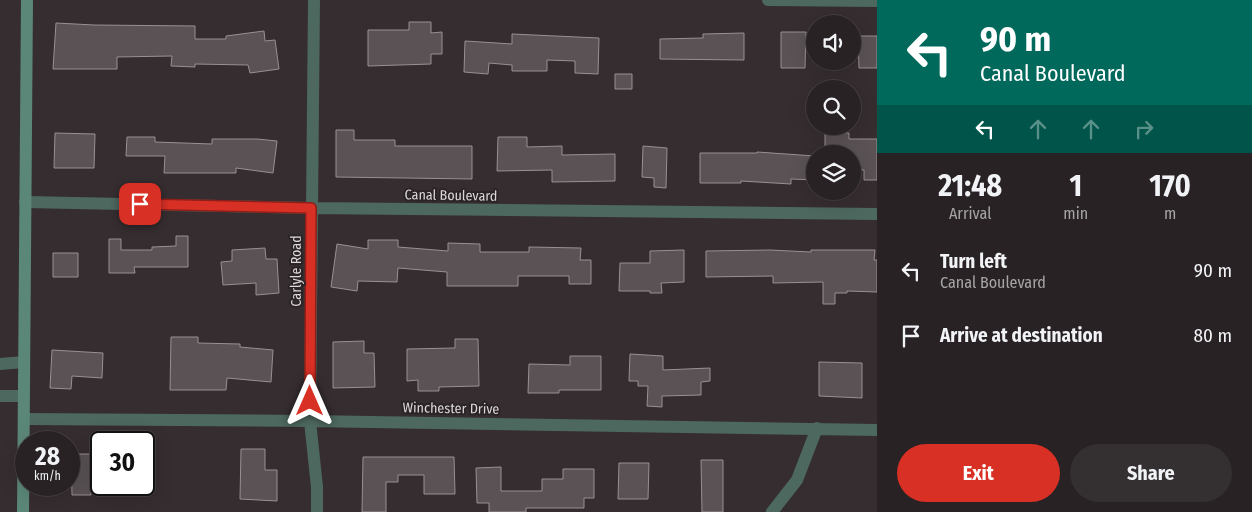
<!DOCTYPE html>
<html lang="en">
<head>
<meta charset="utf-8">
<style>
	body { margin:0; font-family:"Fira Sans Condensed",sans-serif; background:#342f31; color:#f1f3f6; height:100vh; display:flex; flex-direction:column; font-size:19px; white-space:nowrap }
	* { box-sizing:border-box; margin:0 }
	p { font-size:16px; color:#a5a4a6 }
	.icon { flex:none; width:28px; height:28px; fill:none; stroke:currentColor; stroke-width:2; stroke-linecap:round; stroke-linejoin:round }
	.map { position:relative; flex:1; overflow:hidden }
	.sheet { display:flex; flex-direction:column; background:#282224; width:375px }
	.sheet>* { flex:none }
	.hud { background:#00695c; color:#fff; overflow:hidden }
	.tools { position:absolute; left:806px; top:15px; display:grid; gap:10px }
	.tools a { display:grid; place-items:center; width:55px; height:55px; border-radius:50%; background:#282224; box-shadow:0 5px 20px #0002,0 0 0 1px #443f41; font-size:25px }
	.speed { position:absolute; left:15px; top:431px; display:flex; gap:10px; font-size:25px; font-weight:700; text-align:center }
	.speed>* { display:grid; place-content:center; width:65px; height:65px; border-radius:50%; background:#282224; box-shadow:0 5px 20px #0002,0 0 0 1px #443f41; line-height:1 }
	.speed small { font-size:12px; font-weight:400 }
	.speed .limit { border:2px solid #111; border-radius:8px; background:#fff; color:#111 }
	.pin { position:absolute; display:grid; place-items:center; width:42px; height:42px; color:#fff; margin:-21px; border-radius:10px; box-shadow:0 2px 8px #0006 }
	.me { position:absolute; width:55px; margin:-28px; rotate:0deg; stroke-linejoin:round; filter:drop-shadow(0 0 4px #0008) }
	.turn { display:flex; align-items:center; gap:18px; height:105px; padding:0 20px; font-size:22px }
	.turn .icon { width:65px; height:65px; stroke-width:2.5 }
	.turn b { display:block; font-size:35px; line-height:42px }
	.lanes { display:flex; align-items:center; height:48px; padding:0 20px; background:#0003; justify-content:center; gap:25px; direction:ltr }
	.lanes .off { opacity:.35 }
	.eta { display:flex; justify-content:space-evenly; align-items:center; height:85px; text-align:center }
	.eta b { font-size:30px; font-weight:700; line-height:35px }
	.cta { display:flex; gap:10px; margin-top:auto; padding:10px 20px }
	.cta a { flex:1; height:58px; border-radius:30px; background:#d93025; color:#fff; font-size:20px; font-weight:700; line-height:58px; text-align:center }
	.cta a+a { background:#342f31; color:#f1f3f6 }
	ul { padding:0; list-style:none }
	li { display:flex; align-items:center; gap:15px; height:65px; padding:0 20px }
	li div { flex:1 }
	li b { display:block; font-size:19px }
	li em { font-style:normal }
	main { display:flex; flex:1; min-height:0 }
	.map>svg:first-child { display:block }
</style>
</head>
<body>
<main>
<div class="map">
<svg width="877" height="512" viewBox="0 0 877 512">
	<rect width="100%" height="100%" fill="#362d30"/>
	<path fill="#5a5254" stroke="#9a9093" d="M409 22H431V33L442 32V54H431V64L368 66V30H409Z
		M56 23 94 25 195 26V39H226V36L264 31 265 41 275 40 279 69 250 73 248 65 195 64V67L171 66 172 56 117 57V69H53Z
		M781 32H806L805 68H781Z
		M744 33V60L660 59V39L703 38V34Z
		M512 34 599 38 598 74 575 73V61L547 60V71H512V65L489 63 488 74 464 72 465 41 512 44Z
		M858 36H877V68H859Z
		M615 74H632V89H615Z
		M336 130H354V140H395V146H472V179L336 177Z
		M825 132 849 133V139H877V180H864V170L853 169 854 154H825Z
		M55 133 95 134 94 168H54Z
		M127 137H155V142L212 144V139H257L277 141 273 173 236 168V173H164L165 156H126Z
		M498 137H527V147L562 146V155L615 154V181L552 182V170L497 171Z
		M643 146 667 148 666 188 654 187V178L642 177Z
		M757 152 815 156V180L791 179V184L741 181V183H700V153H757Z
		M176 236H188V267H134L135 273H109V239H121V250H152V247L176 246Z
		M368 240H398V247L448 251V243L480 244V252H529V247L581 248 580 260H591V284H569V276H518V286H447V272L398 268 397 282 358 281 357 291 331 287 337 244 368 249Z
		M265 248 266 259H277L279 293 256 295V283L223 285 221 262 232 261V250Z
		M684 250V282L661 283 662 293H650V291H619L620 263H650V251Z
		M770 250 811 252V250H875L874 260H877V292L847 291V293H835V304H823V282L773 283V276L706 277V251Z
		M53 253H78V277H53Z
		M171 337H198V343L240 344V347L273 350 271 382 227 378 226 390H170Z
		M455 339H478L479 386 439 387V391H418V380L407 381V349L455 348Z
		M364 341V353H374L375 387 333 388V342Z
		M52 350 103 353 102 378 72 376 71 389 50 388Z
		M630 354 663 356V370L710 368V381L701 382V395L662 396V407L647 406 648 386H638V381H629Z
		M570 356H601V390H559V393H528L529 364 570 365Z
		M819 362 862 363V398L819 396Z
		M241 449H265V470H277V501L240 499Z
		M71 454H90L91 495H72Z
		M363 457H454L455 494H424V475H398V482H386V512H362Z
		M701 460H723V512H702Z
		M619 463H649L648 499H618Z
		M501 467V491H542V479H563V469H594V498H584V508H526V512H489V503H477L476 468Z"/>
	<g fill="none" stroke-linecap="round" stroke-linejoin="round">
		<path stroke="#4d685f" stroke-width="12" d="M314 0 310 421 317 487V512
			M768 0 877 1
			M25 202 311 208 877 214
			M0 364 24 362
			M0 396H24
			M24 419 310 421 877 430
			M772 512 797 480 817 428"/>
		<path stroke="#5b8779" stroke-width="12" d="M23 512 27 0"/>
	</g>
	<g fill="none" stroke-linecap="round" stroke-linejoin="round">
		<defs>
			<path id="route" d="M140 204 311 208 310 401"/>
		</defs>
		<use href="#route" stroke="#8d1f18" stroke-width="12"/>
		<use href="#route" stroke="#d93025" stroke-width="9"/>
	</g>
	<g text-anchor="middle" stroke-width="4" stroke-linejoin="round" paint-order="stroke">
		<g font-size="14" fill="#dcd7d8" stroke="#2b2426">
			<text transform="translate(451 195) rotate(1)" y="5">Canal Boulevard</text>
			<text transform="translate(296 271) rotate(-90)" y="5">Carlyle Road</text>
			<text transform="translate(451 408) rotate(1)" y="5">Winchester Drive</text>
		</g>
	</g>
</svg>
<div class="tools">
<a><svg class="icon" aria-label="sound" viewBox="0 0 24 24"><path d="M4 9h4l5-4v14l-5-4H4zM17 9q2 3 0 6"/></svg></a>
<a><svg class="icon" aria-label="search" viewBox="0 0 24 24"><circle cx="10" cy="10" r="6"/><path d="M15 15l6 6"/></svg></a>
<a><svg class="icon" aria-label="layers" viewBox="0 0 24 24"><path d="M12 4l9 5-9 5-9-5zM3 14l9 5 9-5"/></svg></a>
</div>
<div class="speed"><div>28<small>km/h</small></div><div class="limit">30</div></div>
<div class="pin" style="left:140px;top:204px;background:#d93025"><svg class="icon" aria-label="arrive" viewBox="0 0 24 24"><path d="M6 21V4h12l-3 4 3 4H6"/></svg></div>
<svg class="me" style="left:310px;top:401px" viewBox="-20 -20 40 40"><path d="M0-17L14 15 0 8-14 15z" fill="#d93025" stroke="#fff" stroke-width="4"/></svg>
</div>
<section class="sheet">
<div class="hud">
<div class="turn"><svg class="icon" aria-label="left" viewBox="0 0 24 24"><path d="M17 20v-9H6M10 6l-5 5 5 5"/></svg><div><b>90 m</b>Canal Boulevard</div></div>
<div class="lanes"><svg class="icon" aria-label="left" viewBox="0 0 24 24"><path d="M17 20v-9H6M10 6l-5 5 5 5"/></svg><svg class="icon off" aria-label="ahead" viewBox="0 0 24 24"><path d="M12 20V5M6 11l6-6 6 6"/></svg><svg class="icon off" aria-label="ahead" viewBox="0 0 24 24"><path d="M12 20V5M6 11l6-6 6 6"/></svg><svg class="icon off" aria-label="right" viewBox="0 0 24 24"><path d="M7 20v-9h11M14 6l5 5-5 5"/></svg></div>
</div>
<div class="eta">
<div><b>21:48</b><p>Arrival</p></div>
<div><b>1</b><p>min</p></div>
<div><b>170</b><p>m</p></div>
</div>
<ul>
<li><svg class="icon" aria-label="left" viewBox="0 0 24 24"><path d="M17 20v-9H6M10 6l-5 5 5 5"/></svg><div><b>Turn left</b><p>Canal Boulevard</p></div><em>90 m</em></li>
<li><svg class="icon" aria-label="arrive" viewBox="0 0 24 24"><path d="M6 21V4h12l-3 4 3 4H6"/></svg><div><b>Arrive at destination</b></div><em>80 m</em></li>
</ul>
<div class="cta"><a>Exit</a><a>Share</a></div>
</section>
</main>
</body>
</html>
